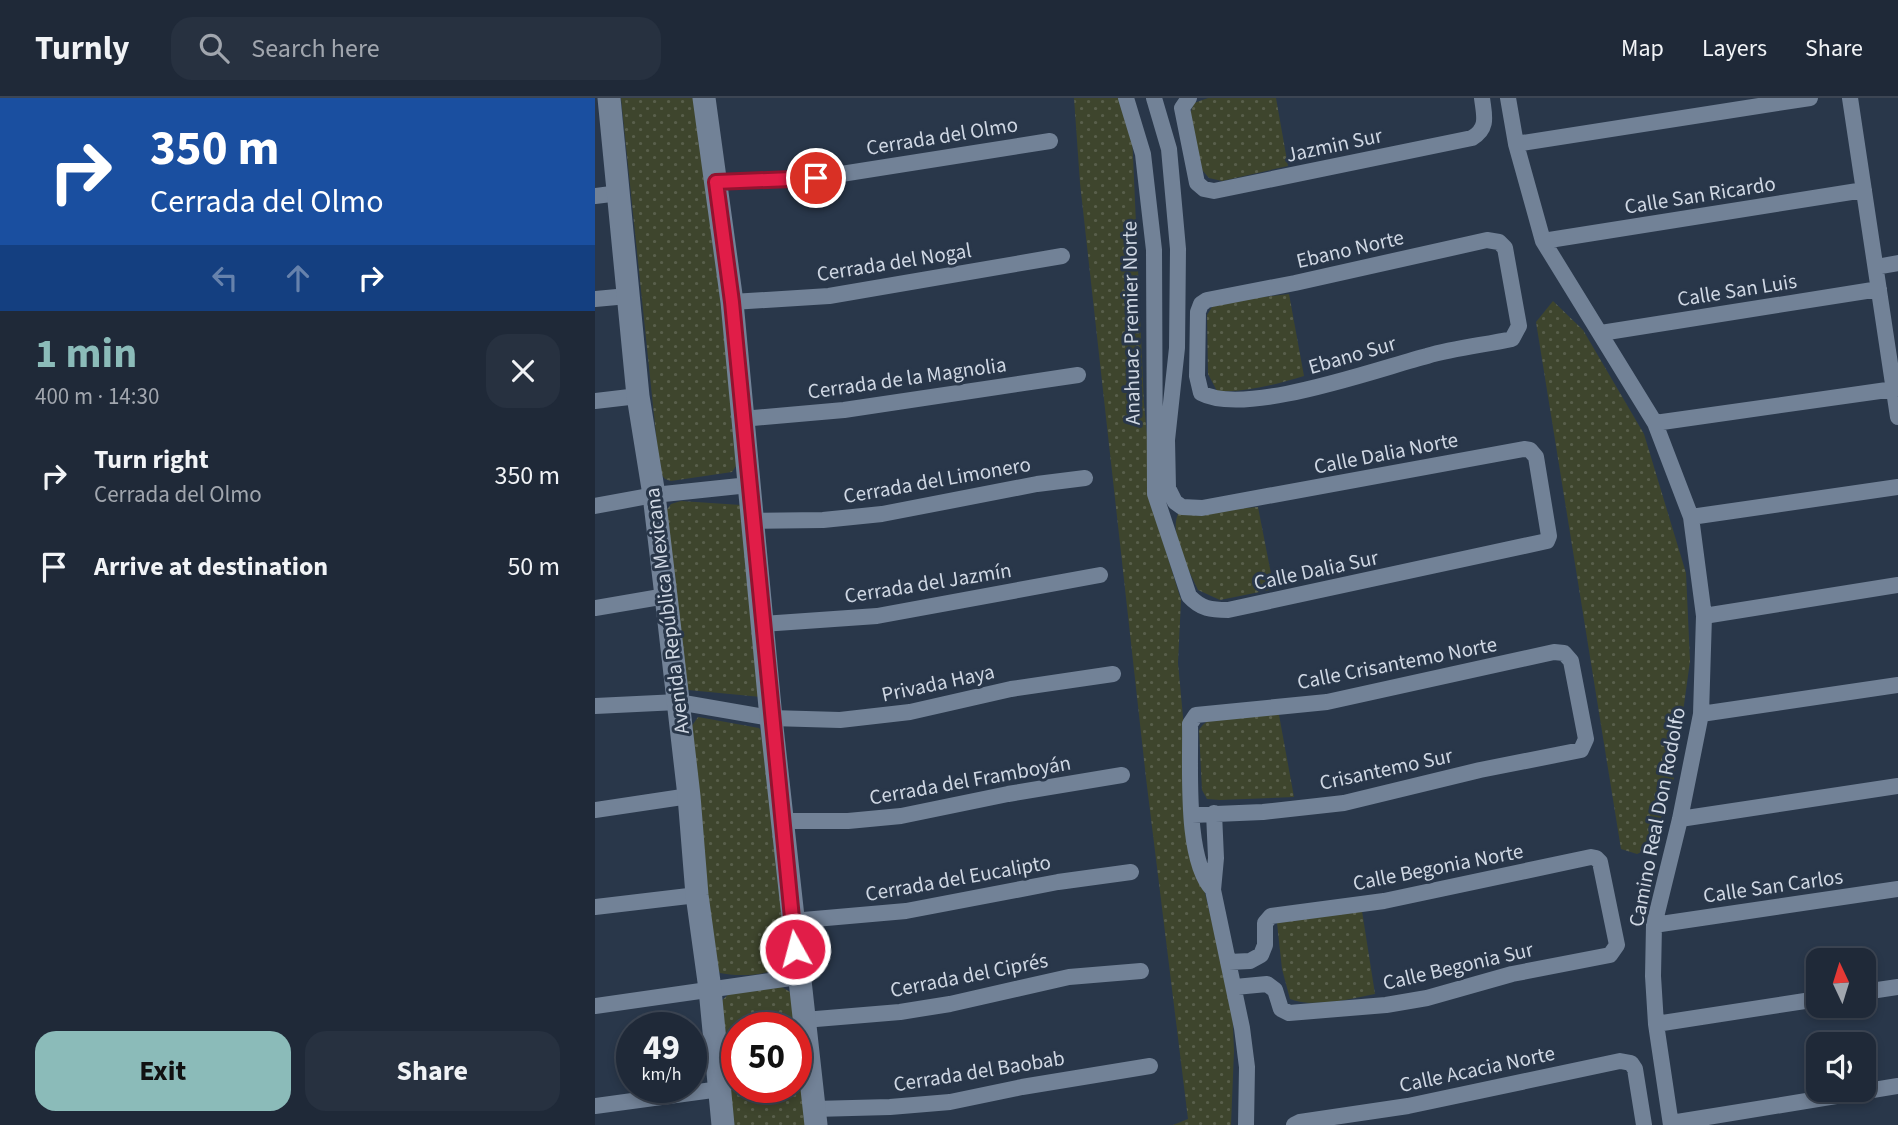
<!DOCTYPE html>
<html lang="en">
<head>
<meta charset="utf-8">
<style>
	body { margin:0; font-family:"Source Sans 3",sans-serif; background:#273140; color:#f1f3f6; height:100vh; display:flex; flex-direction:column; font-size:26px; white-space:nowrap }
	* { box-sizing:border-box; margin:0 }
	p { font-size:23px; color:#a1a6ae }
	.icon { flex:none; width:38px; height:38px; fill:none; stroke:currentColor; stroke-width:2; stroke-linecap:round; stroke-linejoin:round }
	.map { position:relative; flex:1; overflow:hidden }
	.side { display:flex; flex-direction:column; background:#1f2938; width:595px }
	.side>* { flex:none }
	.guide { background:#1a4fa0; color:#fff; overflow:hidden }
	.needle { width:46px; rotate:356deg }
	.controls { position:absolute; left:1211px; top:850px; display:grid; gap:14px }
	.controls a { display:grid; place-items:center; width:70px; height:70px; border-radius:14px; background:#1f2938; box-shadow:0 4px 10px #0003,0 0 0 2px #3c4553; font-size:35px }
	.speed { position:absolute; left:21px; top:914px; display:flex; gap:14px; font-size:35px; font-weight:700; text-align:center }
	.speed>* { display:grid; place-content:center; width:91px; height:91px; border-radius:50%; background:#1f2938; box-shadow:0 4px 10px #0003,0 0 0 2px #3c4553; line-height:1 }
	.speed small { font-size:18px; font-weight:400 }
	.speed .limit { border:10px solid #d22; background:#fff; color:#111 }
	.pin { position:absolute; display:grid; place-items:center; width:60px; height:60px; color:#fff; margin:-30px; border:4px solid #fff; border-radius:50%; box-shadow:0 2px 7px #0007 }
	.me { position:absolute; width:77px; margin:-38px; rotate:353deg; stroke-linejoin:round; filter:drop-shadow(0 0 5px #0008) }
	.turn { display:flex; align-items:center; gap:24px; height:147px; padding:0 35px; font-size:32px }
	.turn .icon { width:91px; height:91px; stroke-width:2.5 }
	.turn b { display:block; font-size:49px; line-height:60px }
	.lanes { display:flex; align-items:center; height:66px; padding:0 35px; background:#0003; justify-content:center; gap:35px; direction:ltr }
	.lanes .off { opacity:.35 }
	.round { display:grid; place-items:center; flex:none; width:74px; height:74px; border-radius:21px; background:#273140 }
	.head { display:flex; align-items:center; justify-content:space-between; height:119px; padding:0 35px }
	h1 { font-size:42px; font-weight:700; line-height:52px; color:#8bbbb9 }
	.cta { display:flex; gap:14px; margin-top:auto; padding:14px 35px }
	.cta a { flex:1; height:80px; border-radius:21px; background:#8bbbb9; color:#111; font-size:28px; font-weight:700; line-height:80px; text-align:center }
	.cta a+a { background:#273140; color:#f1f3f6 }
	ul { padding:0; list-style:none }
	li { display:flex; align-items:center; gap:21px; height:91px; padding:0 35px }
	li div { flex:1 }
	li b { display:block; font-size:26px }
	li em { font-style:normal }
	header { display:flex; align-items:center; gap:42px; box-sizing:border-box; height:98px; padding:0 35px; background:#1f2938; border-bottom:2px solid #3c4553 }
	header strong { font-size:33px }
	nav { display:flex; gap:38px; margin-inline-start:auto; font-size:24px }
	.search { width:490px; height:63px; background:#273140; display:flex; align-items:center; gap:18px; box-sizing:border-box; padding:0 24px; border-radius:21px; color:#a1a6ae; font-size:26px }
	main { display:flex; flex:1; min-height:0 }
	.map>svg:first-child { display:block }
</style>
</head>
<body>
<header>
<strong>Turnly</strong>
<div class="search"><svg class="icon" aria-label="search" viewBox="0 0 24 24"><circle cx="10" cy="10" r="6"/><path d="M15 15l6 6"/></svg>Search here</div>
<nav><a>Map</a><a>Layers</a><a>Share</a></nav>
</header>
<main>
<section class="side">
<div class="guide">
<div class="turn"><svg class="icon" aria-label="right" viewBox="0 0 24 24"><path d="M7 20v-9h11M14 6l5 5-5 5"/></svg><div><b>350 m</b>Cerrada del Olmo</div></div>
<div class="lanes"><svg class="icon off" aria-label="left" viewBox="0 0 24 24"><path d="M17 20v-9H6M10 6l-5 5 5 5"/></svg><svg class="icon off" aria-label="ahead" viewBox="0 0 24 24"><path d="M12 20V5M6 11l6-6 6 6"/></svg><svg class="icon" aria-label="right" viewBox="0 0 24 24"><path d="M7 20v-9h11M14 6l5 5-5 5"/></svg></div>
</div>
<div class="head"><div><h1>1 min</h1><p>400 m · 14:30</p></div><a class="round"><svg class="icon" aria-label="close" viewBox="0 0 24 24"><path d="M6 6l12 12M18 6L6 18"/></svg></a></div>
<ul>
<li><svg class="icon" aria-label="right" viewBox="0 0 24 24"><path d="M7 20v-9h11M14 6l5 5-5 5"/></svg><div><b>Turn right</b><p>Cerrada del Olmo</p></div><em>350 m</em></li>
<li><svg class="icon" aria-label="arrive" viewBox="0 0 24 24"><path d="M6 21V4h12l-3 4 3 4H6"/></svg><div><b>Arrive at destination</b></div><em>50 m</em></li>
</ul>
<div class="cta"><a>Exit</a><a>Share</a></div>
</section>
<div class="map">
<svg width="1303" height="1027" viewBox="0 0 1303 1027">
	<defs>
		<pattern id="park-dots" width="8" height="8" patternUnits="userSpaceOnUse" patternTransform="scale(1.75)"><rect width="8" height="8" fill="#3e452d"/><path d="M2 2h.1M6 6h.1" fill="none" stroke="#595f4b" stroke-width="1.8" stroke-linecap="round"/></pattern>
	</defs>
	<rect width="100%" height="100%" fill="#29374a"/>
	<path fill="url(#park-dots)" fill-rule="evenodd" d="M26 0H103L143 365 137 374 76 383 70 381 65 375Z
		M479 0H525L537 36 549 306 560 418 586 502 583 565 601 759 637 905 639 953 636 1027H578L593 1021 551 680 485 85Z
		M613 0H681L693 68 627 83 614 80 607 72 595 16 599 5Z
		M694 196 709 278C682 286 651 295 622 293L613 276 612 217 617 209 626 204Z
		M958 203 988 232 1049 336 1091 475 1095 563 1079 680 1056 750 1042 756 1026 751 941 224Z
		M86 403 146 407 166 599 93 592 71 413 76 406Z
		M663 409 679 491 625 502 603 492C594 472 574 436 583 416Z
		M635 617H684L699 699 625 702 612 701 607 692 604 632C612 620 621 619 635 617Z
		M103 619 164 630 172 641 192 865C177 878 143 879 125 875L118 862 94 632Z
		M767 813 780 896C757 901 717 910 695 901L687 871 682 825Z
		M185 888 197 895 214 1027H136L125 904 135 895ZM142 929H201V989H142Z"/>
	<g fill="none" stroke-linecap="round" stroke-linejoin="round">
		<path stroke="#728297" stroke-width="16" d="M531 0 548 56 559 152 560 396 594 498C606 511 616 512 633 512L952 443 954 438 941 359 935 352 929 351 607 410 587 409 580 404 573 390 572 342 582 250 583 151 574 51 559 0
			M594 0 587 10 602 85 609 91 619 93 877 40C894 30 889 17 887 0
			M913 0 921 46 948 143 1060 325 1096 419 1109 518 1106 616 1085 721 1059 827 1058 878 1061 926 1076 1027
			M1255 0 1303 319
			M921 46 1215 0
			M121 84 221 80 455 43
			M0 98 24 95
			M892 142 904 144 910 150 924 228 917 241C889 247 860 250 832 258 782 271 650 319 606 295L602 278 603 214 606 206 612 202 700 185Z
			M948 143 1269 92
			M1281 169 1303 165
			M0 201 33 198
			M137 204 234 198 467 158
			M1006 235 1284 191
			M0 303 43 298
			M147 321 249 312 483 277
			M1060 325 1299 291
			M0 408 59 397 154 387
			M1096 419 1303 389
			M158 423 228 422 287 416 442 386 490 380
			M0 510 71 498
			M1109 518 1303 487
			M167 526 282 518 505 477
			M0 608 83 604 176 620 245 622 315 614 416 591 518 576
			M1106 616 1303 587
			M0 712 94 698
			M619 715 621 760 618 792 647 930 652 969 651 1027
			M597 717 668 714 749 705 885 672 986 652 991 641 976 563 969 555 959 554 732 604 601 617 595 626C596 668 589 762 618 792
			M1085 721 1303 688
			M187 723H253L306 718 413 696 527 677
			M0 809 102 797
			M197 823 311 813 463 784 536 774
			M1059 827 1303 791
			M634 864 655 863 666 857 670 847V825L676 818 789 803 996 759 1001 760 1005 764 1022 847 1015 857 917 876 832 900 791 907 694 915 686 911 680 892 672 886 640 889
			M1269 894 1303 889
			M0 908 203 879
			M209 922 305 914 355 906 474 879 546 873
			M1061 926 1223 901
			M0 1008 125 991
			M219 1011 295 1009 355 1004 427 989 555 968
			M1076 1025 1303 988
			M699 1027 705 1024 813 1008 1025 963 1036 965 1040 971 1049 1027"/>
		<path stroke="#728297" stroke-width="23" d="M14 0 43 298 59 397 71 498 94 698 102 797 115 891 128 1027
			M109 0 137 204 176 620 221 1027"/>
	</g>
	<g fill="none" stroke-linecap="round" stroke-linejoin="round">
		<defs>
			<path id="route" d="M200 851 137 204 121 84 221 80"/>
		</defs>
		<use href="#route" stroke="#92132f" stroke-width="18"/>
		<use href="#route" stroke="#e11d48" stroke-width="12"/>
	</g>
	<g text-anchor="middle" stroke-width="6" stroke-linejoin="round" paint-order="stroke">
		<g font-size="21" fill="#cfd7e3" stroke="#29374a">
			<text transform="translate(347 38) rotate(-9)" y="7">Cerrada del Olmo</text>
			<text transform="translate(739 47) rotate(-12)" y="7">Jazmin Sur</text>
			<text transform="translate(1105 97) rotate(-9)" y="7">Calle San Ricardo</text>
			<text transform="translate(755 151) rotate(-13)" y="7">Ebano Norte</text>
			<text transform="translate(299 164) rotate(-9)" y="7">Cerrada del Nogal</text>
			<text transform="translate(1142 192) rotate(-9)" y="7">Calle San Luis</text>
			<text transform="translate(536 225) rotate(-91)" y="7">Anahuac Premier Norte</text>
			<text transform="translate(757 257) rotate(-16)" y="7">Ebano Sur</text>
			<text transform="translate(312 280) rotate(-8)" y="7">Cerrada de la Magnolia</text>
			<text transform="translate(791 355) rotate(-11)" y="7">Calle Dalia Norte</text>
			<text transform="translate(342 382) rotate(-10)" y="7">Cerrada del Limonero</text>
			<text transform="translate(721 472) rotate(-12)" y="7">Calle Dalia Sur</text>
			<text transform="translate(333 485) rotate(-9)" y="7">Cerrada del Jazmín</text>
			<text transform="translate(72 513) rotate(-97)" y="7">Avenida República Mexicana</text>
			<text transform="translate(802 565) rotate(-11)" y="7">Calle Crisantemo Norte</text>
			<text transform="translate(343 585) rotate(-12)" y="7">Privada Haya</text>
			<text transform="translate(791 671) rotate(-12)" y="7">Crisantemo Sur</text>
			<text transform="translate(375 682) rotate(-10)" y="7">Cerrada del Framboyán</text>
			<text transform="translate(1062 719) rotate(-79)" y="7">Camino Real Don Rodolfo</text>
			<text transform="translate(843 769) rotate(-11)" y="7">Calle Begonia Norte</text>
			<text transform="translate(363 780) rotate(-10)" y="7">Cerrada del Eucalipto</text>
			<text transform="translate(1178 788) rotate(-8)" y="7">Calle San Carlos</text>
			<text transform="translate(863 868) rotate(-13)" y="7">Calle Begonia Sur</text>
			<text transform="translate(374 877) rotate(-11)" y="7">Cerrada del Ciprés</text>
			<text transform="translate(882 971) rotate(-12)" y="7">Calle Acacia Norte</text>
			<text transform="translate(384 973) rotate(-9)" y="7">Cerrada del Baobab</text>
		</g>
	</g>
</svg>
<div class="controls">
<a><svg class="needle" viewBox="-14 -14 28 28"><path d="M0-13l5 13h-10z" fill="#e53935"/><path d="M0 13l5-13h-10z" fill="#a1a6ae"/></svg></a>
<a><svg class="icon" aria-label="sound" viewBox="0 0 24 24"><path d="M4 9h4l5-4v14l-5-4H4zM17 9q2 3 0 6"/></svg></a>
</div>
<div class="speed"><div>49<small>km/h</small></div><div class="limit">50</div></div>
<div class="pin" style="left:221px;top:80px;background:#d93025"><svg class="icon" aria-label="arrive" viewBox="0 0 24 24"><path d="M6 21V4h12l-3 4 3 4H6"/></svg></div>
<svg class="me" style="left:200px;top:851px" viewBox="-20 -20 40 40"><circle r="17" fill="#e11d48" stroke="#fff" stroke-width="3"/><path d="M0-11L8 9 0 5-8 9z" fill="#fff"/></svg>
</div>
</main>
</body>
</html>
